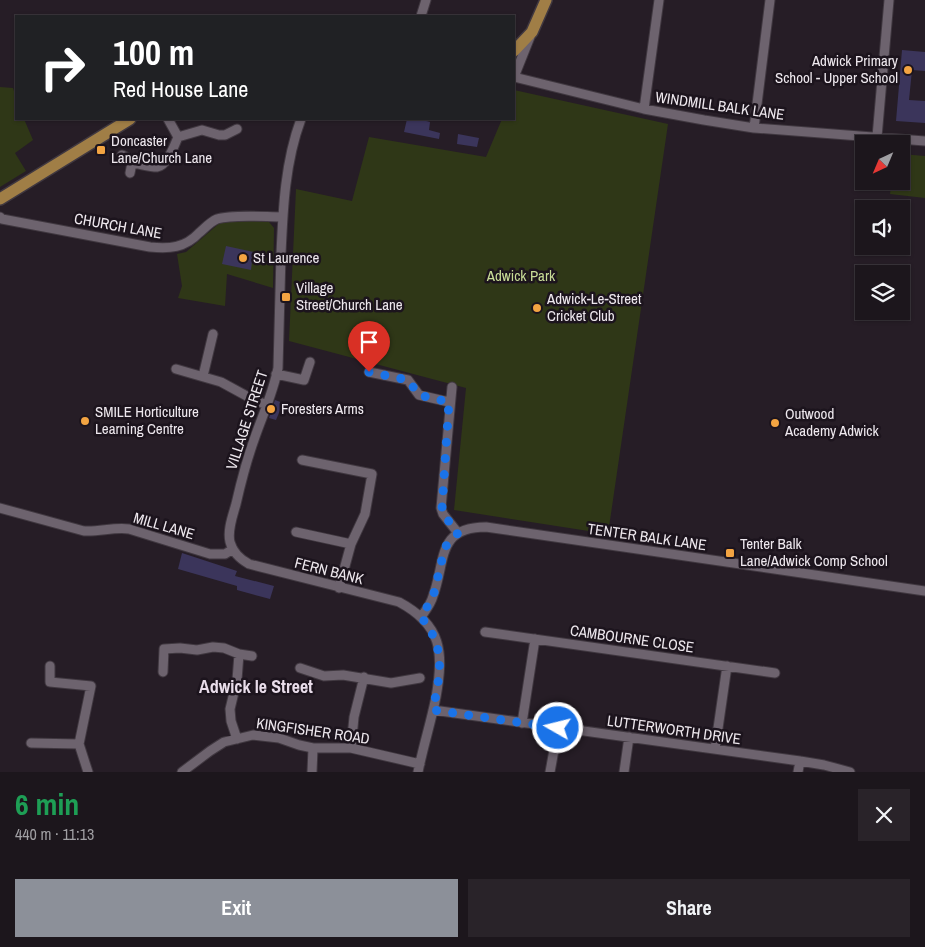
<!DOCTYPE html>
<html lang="en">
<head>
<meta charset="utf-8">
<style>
	body { margin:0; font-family:"Archivo Narrow",sans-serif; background:#292329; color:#f1f3f6; height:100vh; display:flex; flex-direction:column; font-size:19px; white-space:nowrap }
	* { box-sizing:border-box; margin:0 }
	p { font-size:16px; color:#a09fa3 }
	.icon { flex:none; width:28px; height:28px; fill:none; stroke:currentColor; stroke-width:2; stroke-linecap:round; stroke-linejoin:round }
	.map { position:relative; height:772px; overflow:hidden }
	.details { display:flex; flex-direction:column; background:#1c161c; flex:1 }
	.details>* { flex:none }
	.guide { position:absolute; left:15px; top:15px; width:500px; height:105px; border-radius:0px; box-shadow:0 1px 4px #0004,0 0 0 1px #3a353b; background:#202124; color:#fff; overflow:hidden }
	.needle { width:32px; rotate:224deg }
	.controls { position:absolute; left:855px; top:135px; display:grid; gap:10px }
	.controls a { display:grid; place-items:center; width:55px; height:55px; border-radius:0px; background:#1c161c; box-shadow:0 1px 4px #0004,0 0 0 1px #3a353b; font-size:25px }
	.pin { position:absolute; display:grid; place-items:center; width:42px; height:42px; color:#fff; margin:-51px -21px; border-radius:50% 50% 50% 0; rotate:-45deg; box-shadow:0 0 5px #0007 }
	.pin .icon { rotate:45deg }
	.me { position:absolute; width:55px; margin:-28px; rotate:278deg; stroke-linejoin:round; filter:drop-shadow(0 0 4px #0008) }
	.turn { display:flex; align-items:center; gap:18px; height:105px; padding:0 15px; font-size:22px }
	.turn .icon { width:65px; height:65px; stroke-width:2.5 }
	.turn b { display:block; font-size:35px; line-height:42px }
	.round { display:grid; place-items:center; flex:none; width:52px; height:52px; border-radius:0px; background:#292329 }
	.overview { display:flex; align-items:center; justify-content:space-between; height:85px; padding:0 15px }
	h1 { font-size:30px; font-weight:800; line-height:38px; color:#1e9e55 }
	.primary-button { display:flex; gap:10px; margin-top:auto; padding:10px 15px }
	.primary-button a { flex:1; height:58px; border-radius:0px; background:#8c9099; color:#fff; font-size:20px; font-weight:800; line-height:58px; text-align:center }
	.primary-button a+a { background:#292329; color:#f1f3f6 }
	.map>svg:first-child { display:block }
</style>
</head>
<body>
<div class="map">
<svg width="925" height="772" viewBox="0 0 925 772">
	<rect width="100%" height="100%" fill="#261d26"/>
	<path fill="#2f3717" d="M0 87 13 88 16 97V119H24L33 140 15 153 26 171 0 187Z
		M514 90 668 124 608 534 454 510 466 388 289 341 296 189 352 201 369 137 486 157 502 119H514Z
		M901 154 925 156V198L890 194 892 181H901Z
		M262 220 269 222 274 228 273 288 227 274 225 306 178 298 182 286 177 254 186 252 222 221Z"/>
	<path fill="#3b355b" d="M902 50 925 52V71L912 70 909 100 925 101V123L896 121Z
		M407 119H419L430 122 429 130 440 133 439 139 404 132Z
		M458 134 479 138 477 147 457 144Z
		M226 246 263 254 261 263 252 262 251 270 222 264Z
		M275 400 283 403 276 420 269 418Z
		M182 553 237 571 235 576 274 586 270 599 237 590V586L178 569Z"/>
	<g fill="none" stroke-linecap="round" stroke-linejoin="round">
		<defs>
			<path id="minor" d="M421 16 426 0
				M514 77 644 109 704 120 754 128 925 141
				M514 77 530 37
				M644 109 659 0
				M168 119 178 137
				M301 119C285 162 283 208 281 254 280 292 279 330 278 368 273 393 263 414 255 437 247 459 241 482 236 504 233 515 227 530 230 542 233 553 240 559 249 564L399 602C442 625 444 652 436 697 431 722 423 747 418 772
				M754 128 770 0
				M877 137 889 0
				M122 155 130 159 132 163 130 173
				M132 163C140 164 149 167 157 167 168 165 174 146 178 137L202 130 219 135H225L237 129
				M0 217 2 219 150 247C169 249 185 248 199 233 205 228 210 222 217 219 233 214 265 217 283 217
				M176 369 221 382 254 400 267 405
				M369 372 408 380 419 395 449 402
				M276 374 304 380 310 362
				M203 376 213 334
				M452 387 441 508 443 514 458 533
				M302 460 372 474 365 514 351 544 339 588
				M0 508 84 531C100 532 113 527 129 529L210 554H225L233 549
				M296 532 351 544
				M421 617C426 610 431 604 433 596 446 562 436 527 486 527L925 591
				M485 632 775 673
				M239 654 252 656
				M50 666V682L91 686 79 744 88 772
				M300 668 324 676 343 675 391 683 420 678
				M163 672 164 649 180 648 197 650 213 647 224 648 239 654 237 680 230 709 231 721 237 739
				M433 710 800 761 824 765 850 772
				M522 723 535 639
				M31 743 79 744
				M351 748 354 717 364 677
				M715 749 727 666
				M182 772 210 751 224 742 253 735 279 738 299 745 313 748H351L420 764
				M312 772 313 748
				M550 772 558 728
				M624 772 629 737
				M798 772 800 761"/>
			<path id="major" d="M514 51 532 32 546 0
				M0 199 130 119"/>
		</defs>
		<use href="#minor" stroke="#403840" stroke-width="11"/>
		<use href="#major" stroke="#403840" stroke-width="14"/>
		<use href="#minor" stroke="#6d636e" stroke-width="9"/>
		<use href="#major" stroke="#a07e46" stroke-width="11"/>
	</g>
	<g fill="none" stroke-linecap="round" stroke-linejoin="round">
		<path stroke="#1a73e8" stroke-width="9" stroke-dasharray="0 16.2" d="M369 372 408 380 419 395 449 402 442 508 443 514 458 533 445 547 433 597 421 617C447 649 440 673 433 710L558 728"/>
	</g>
	<g fill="#f3a442" stroke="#1c141d" stroke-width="2">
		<circle cx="908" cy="70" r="5"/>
		<rect x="96" y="145" width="10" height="10" rx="2.5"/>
		<circle cx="243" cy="258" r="5"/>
		<rect x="281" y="292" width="10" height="10" rx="2.5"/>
		<circle cx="537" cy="308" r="5"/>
		<circle cx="271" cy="409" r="5"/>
		<circle cx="85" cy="421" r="5"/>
		<circle cx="775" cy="423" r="5"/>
		<rect x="725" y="548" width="10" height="10" rx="2.5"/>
	</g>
	<g text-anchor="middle" stroke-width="5" stroke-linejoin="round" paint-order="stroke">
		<g font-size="15" fill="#eee8ee" stroke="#1c141d" text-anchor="start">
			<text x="898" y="66" text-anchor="end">Adwick Primary<tspan x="898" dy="17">School - Upper School</tspan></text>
			<text x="111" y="146">Doncaster<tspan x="111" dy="17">Lane/Church Lane</tspan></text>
			<text x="253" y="263">St Laurence</text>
			<text x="296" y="293">Village<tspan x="296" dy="17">Street/Church Lane</tspan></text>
			<text x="547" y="304">Adwick-Le-Street<tspan x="547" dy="17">Cricket Club</tspan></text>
			<text x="281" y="414">Foresters Arms</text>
			<text x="95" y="417">SMILE Horticulture<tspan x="95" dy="17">Learning Centre</tspan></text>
			<text x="785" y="419">Outwood<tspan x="785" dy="17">Academy Adwick</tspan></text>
			<text x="740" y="549">Tenter Balk<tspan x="740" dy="17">Lane/Adwick Comp School</tspan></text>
		</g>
		<g font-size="15" fill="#eee8ee" stroke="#1c141d">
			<text transform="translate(720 106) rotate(8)" y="5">WINDMILL BALK LANE</text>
			<text transform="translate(118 226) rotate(10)" y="5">CHURCH LANE</text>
			<text transform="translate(247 420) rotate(-72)" y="5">VILLAGE STREET</text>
			<text transform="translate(164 526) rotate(16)" y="5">MILL LANE</text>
			<text transform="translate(647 537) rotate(8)" y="5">TENTER BALK LANE</text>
			<text transform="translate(329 571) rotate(14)" y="5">FERN BANK</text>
			<text transform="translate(632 639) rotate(8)" y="5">CAMBOURNE CLOSE</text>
			<text transform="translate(674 730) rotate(8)" y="5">LUTTERWORTH DRIVE</text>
			<text transform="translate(313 731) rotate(8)" y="5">KINGFISHER ROAD</text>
		</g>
		<g font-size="15" fill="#c8dc96" stroke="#1c141d">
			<text x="521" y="281">Adwick Park</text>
		</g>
		<g font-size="18" font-weight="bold" fill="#e9ddea" stroke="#1c141d">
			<text x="256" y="693">Adwick le Street</text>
		</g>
	</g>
</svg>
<div class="controls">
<a><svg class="needle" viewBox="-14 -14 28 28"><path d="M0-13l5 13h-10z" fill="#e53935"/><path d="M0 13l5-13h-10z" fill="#a09fa3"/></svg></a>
<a><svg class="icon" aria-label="sound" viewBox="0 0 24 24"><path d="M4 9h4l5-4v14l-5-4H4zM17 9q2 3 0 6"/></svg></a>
<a><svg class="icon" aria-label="layers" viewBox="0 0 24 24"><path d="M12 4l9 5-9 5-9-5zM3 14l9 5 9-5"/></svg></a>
</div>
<div class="pin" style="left:369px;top:372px;background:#d93025"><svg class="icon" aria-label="arrive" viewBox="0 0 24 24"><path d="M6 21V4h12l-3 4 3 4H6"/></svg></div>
<svg class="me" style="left:558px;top:728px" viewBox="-20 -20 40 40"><circle r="17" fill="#1a73e8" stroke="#fff" stroke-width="3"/><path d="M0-11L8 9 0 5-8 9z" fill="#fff"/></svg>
<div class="guide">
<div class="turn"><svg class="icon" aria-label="right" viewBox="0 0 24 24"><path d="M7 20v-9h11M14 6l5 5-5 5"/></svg><div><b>100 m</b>Red House Lane</div></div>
</div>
</div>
<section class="details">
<div class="overview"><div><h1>6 min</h1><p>440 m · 11:13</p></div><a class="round"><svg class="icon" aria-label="close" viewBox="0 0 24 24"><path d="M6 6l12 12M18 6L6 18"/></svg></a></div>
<div class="primary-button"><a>Exit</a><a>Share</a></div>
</section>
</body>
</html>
